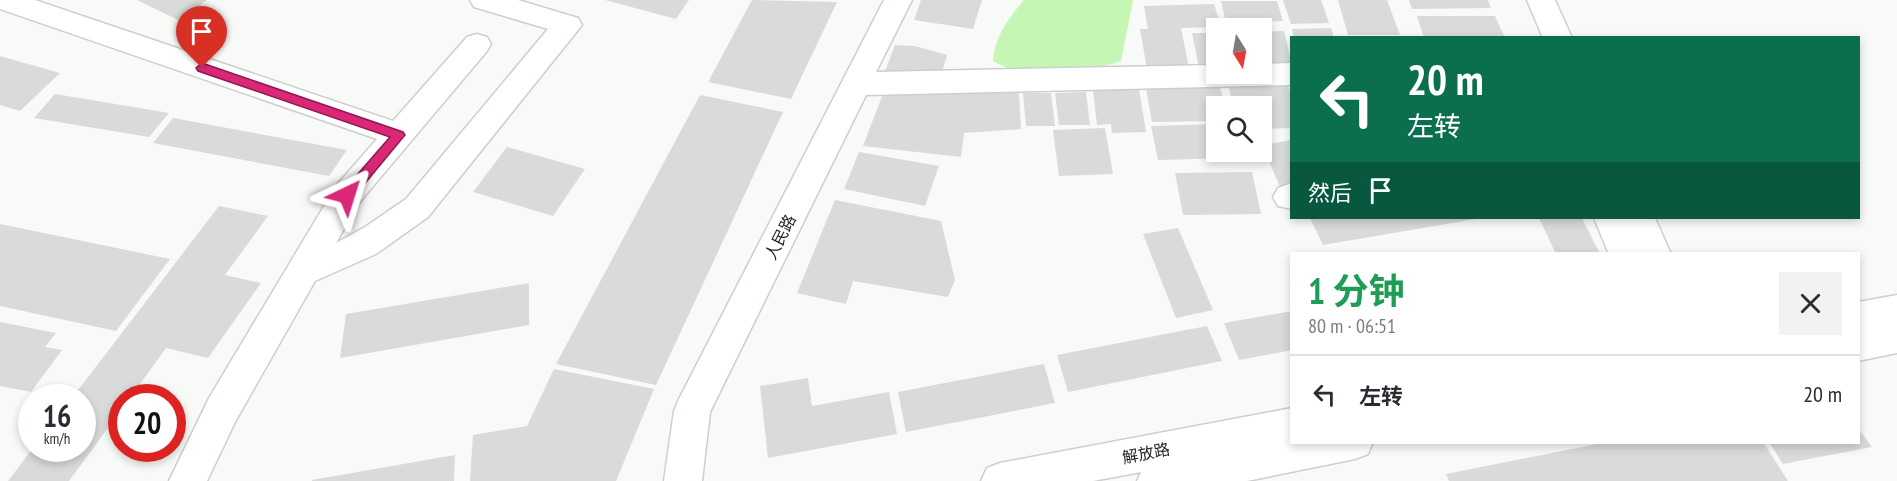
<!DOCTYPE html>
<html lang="zh">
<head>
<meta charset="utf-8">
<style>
	body { margin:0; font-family:"PT Sans Narrow","Noto Sans SC",sans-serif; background:#f2f2f3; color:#2b2b33; height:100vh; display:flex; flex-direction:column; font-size:22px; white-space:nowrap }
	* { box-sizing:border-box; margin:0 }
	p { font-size:20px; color:#7c7c81 }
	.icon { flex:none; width:33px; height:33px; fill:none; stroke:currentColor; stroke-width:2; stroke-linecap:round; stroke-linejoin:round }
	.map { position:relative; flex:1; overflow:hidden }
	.drawer { position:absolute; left:1290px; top:252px; width:570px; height:192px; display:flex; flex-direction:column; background:#fff; border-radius:0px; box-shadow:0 3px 9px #0003 }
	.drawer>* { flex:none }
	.banner { position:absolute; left:1290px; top:36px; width:570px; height:183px; border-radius:0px; box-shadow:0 3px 9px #0003; background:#0b6e4f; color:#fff; overflow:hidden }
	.needle { width:39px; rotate:169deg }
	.buttons { position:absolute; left:1206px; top:18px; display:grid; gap:12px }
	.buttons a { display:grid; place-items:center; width:66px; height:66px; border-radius:0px; background:#fff; box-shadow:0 3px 9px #0003; font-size:30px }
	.speed { position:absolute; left:18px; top:384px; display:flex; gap:12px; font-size:30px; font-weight:700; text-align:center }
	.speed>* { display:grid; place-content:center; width:78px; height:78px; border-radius:50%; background:#fff; box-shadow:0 3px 9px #0003; line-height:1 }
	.speed small { font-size:15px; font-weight:400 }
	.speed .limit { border:9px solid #d22; background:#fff; color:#111 }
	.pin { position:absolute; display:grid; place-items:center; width:51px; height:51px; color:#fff; margin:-62px -26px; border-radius:50% 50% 50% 0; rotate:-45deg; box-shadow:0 0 6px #0007 }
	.pin .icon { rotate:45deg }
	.me { position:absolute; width:66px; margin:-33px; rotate:41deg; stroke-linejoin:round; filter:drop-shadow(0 0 4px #0008) }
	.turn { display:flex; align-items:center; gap:21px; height:126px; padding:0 18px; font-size:27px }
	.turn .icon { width:78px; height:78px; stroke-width:2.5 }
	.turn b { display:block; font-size:42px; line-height:51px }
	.then { display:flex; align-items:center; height:57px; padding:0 18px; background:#0003; gap:12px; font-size:22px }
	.round { display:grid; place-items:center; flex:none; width:63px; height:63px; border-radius:0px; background:#f2f2f3 }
	.summary { display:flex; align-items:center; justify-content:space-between; height:102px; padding:0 18px }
	h1 { font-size:36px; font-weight:700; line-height:45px; color:#1e9e55 }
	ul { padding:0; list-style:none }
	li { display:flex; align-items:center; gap:18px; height:78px; padding:0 18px; border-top:2px solid #e1e1e2 }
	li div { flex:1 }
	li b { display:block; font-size:22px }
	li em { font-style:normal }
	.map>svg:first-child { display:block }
</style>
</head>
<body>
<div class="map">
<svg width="1897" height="481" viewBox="0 0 1897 481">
	<rect width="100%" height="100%" fill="#f8faf7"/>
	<path fill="#c5f6b3" d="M1024 0H1133L1121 61 1095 69 1011 70 993 61C995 36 1008 19 1024 0Z"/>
	<path fill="#d9dbd8" d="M137 0H207L180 21Z
		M605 0H689L676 19Z
		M752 0 837 2 791 99 708 82Z
		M921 0H982L973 29 914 20Z
		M1283 0H1321L1329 23 1291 24Z
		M1338 0H1387L1400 35H1348Z
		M1409 0H1488L1491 8 1412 9Z
		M1221 1H1277L1283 21 1267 22 1260 28H1227Z
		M1214 4 1221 27 1181 28 1189 68 1147 69 1140 29H1148L1144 6Z
		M1417 16H1495L1505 38H1424Z
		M1331 28 1334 38H1294L1292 29Z
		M1284 31 1292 65 1262 66V32Z
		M1192 33H1216V67L1199 68Z
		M895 45 915 46 947 55 941 76H902L885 71Z
		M0 56 60 73 20 111 0 105Z
		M1287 83 1292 98V128L1262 129V106H1233L1228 85Z
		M1220 87 1225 106H1216V121L1152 122 1146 89Z
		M1139 89 1146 132 1112 133 1111 124 1097 125 1093 90Z
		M884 91 1019 93 1021 129 964 133 961 157 863 146Z
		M1086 92 1090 125H1059L1055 93Z
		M1023 93H1051L1055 126H1026Z
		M55 94 169 113 149 137 34 118Z
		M700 95 783 112 656 385 556 364Z
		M173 118 347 150 329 176 153 143Z
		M1216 124V152H1232L1234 158 1158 160 1151 126Z
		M1105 128 1113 174 1059 176 1053 130Z
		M1292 140V186L1280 187 1262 145Z
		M507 147 585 169 553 216 473 192Z
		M859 152 939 166 925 206 844 189Z
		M1252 172 1261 214 1183 215 1175 173Z
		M835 200 941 221 955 280 948 297 853 281 846 304 797 293Z
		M219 206 268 216 225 275 261 283 208 358 166 348 130 398H122V409L69 481H8L33 448H82V398H72Z
		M1310 218H1476V219L1323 245Z
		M1539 218H1582L1600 254H1556Z
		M0 224 170 259 116 331 0 306Z
		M1178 228 1213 310 1176 318 1143 234Z
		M529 283V325L340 358 346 314Z
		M1292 311V350L1239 360 1224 323Z
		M0 322 56 333 45 347 62 350 31 392 0 386Z
		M1207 326 1222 361 1068 392 1057 355Z
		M1044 364 1055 403 906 432 898 392Z
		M554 369 654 389 616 481H470L473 435 527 426Z
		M808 378 812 406 889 392 897 434 768 458 760 386Z
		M1858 428 1872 447 1783 464 1769 442H1858Z
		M1607 442H1763L1788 481H1449L1446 474Z
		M455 455 454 481H312V480Z"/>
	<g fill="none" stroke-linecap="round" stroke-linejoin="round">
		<defs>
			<path id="minor" d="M0 0H35L393 121 467 37 477 34 487 37 491 44 487 51 358 204 336 243 365 227 406 199 548 29 474 7 470 0H518L578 18 582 25 428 217 376 254 315 281 235 422 207 481H169L209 398 336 186 377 139 0 9Z
				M884 0H912L876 72 1216 65V74H1262V64L1292 63V85L866 95 710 412 702 481H664L674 411 679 399Z
				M1527 0H1555L1572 38H1543Z
				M1292 183V209L1278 206 1273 197 1278 188Z
				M1594 218H1655L1671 254H1609Z
				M1897 295V353L1858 361V302Z
				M1292 408V442H1373L1368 454 1355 459 1247 481H1137L1141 472 1093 481H981L987 468 1000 463Z"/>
		</defs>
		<use href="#minor" stroke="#cccfcc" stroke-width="3"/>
		<use href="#minor" fill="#fff" fill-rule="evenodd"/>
	</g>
	<path fill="#db2777" stroke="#8e194d" stroke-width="1.5" d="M202 63 403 132 405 135 352 199H343V191L390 137 198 71 196 68Z"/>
	<g text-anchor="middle" stroke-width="4.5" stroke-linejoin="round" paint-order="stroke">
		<g font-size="16" fill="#262725" stroke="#fff">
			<text transform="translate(780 237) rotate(-63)" y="6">人民路</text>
			<text transform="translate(1146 453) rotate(-11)" y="6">解放路</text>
		</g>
	</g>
</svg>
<div class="buttons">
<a><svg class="needle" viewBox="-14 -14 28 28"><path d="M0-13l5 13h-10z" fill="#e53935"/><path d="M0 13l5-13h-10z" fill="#7c7c81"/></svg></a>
<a><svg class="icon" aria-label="search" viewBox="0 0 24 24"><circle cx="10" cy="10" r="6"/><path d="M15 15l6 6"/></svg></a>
</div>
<div class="speed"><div>16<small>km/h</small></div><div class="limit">20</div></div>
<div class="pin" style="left:202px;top:68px;background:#d93025"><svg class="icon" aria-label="arrive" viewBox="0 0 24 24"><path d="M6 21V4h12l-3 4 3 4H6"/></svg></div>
<svg class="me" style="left:347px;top:195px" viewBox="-20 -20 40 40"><path d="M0-17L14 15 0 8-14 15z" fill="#db2777" stroke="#fff" stroke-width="4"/></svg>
<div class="banner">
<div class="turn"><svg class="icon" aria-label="left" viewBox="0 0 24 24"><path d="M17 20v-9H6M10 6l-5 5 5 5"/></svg><div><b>20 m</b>左转</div></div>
<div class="then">然后<svg class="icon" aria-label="arrive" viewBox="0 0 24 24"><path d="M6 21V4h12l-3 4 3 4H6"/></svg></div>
</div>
<section class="drawer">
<div class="summary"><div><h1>1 分钟</h1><p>80 m · 06:51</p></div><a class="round"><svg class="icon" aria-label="close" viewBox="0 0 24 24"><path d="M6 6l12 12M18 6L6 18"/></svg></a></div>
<ul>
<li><svg class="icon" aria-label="left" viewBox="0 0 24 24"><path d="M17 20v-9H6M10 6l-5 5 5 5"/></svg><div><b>左转</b></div><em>20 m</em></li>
</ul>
</section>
</div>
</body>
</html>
